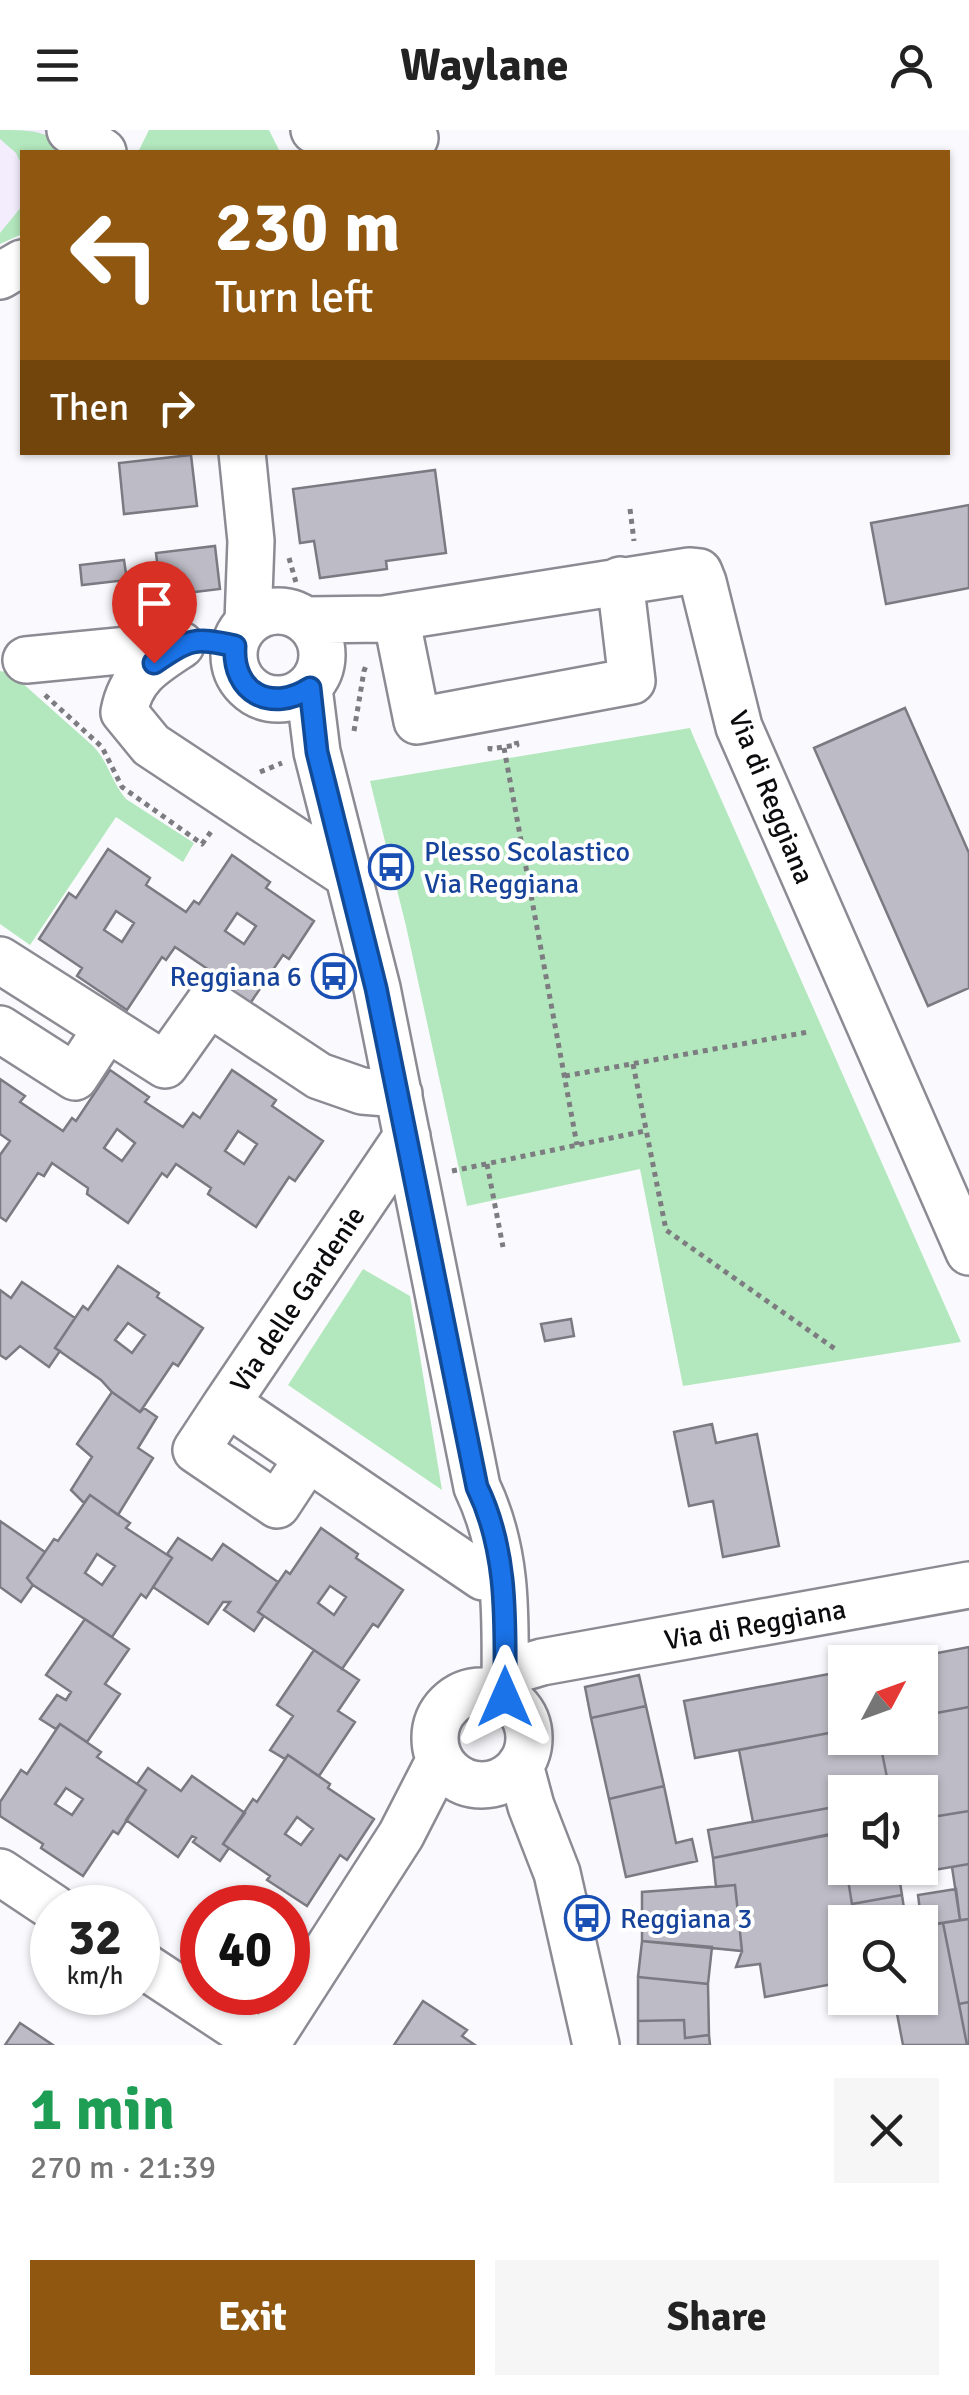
<!DOCTYPE html>
<html lang="en">
<head>
<meta charset="utf-8">
<style>
	body { margin:0; font-family:Signika,sans-serif; background:#f6f6f6; color:#222; height:100vh; display:flex; flex-direction:column; font-size:38px; white-space:nowrap }
	* { box-sizing:border-box; margin:0 }
	p { font-size:32px; color:#767676 }
	.icon { flex:none; width:55px; height:55px; fill:none; stroke:currentColor; stroke-width:2; stroke-linecap:round; stroke-linejoin:round }
	.map { position:relative; height:1915px; overflow:hidden }
	.sheet { display:flex; flex-direction:column; background:#fff; flex:1 }
	.sheet>* { flex:none }
	.banner { position:absolute; left:20px; top:20px; width:930px; height:305px; border-radius:0px; box-shadow:0 2px 8px #0004; background:#8f5710; color:#fff; overflow:hidden }
	.needle { width:65px; rotate:49deg }
	.fabs { position:absolute; left:828px; top:1515px; display:grid; gap:20px }
	.fabs a { display:grid; place-items:center; width:110px; height:110px; border-radius:0px; background:#fff; box-shadow:0 2px 8px #0004; font-size:50px }
	.speed { position:absolute; left:30px; top:1755px; display:flex; gap:20px; font-size:50px; font-weight:700; text-align:center }
	.speed>* { display:grid; place-content:center; width:130px; height:130px; border-radius:50%; background:#fff; box-shadow:0 2px 8px #0004; line-height:1 }
	.speed small { font-size:25px; font-weight:400 }
	.speed .limit { border:15px solid #d22; background:#fff; color:#111 }
	.pin { position:absolute; display:grid; place-items:center; width:85px; height:85px; color:#fff; margin:-102px -42px; border-radius:50% 50% 50% 0; rotate:-45deg; box-shadow:0 0 10px #0007 }
	.pin .icon { rotate:45deg }
	.me { position:absolute; width:110px; margin:-55px; rotate:0deg; stroke-linejoin:round; filter:drop-shadow(0 0 8px #0008) }
	.turn { display:flex; align-items:center; gap:35px; height:210px; padding:0 30px; font-size:45px }
	.turn .icon { width:130px; height:130px; stroke-width:2.5 }
	.turn b { display:block; font-size:70px; line-height:85px }
	.then { display:flex; align-items:center; height:95px; padding:0 30px; background:#0003; gap:20px; font-size:38px }
	.round { display:grid; place-items:center; flex:none; width:105px; height:105px; border-radius:0px; background:#f6f6f6 }
	.summary { display:flex; align-items:center; justify-content:space-between; height:170px; padding:0 30px }
	h1 { font-size:60px; font-weight:700; line-height:75px; color:#1e9e55 }
	.action { display:flex; gap:20px; margin-top:auto; padding:20px 30px }
	.action a { flex:1; height:115px; border-radius:0px; background:#8f5710; color:#fff; font-size:40px; font-weight:700; line-height:115px; text-align:center }
	.action a+a { background:#f6f6f6; color:#222 }
	header { display:flex; justify-content:space-between; align-items:center; height:130px; padding:0 30px; background:#fff; font-size:45px; font-weight:700 }
	.map>svg:first-child { display:block }
</style>
</head>
<body>
<header><svg class="icon" aria-label="menu" viewBox="0 0 24 24"><path d="M4 6h16M4 12h16M4 18h16"/></svg>Waylane<svg class="icon" aria-label="person" viewBox="0 0 24 24"><circle cx="12" cy="8" r="4"/><path d="M4 21q1-7 8-7t8 7"/></svg></header>
<div class="map">
<svg width="969" height="1915" viewBox="0 0 969 1915">
	<rect width="100%" height="100%" fill="#fafafe"/>
	<path fill="#f3edfe" d="M0 0H64L22 22V104L0 114Z"/>
	<path fill="#b3e7bd" d="M0 0C31 0 48 0 71 22H22V35L16 23 0 9Z
		M149 0H269L280 22H138Z
		M22 76V104L0 114V103Z
		M0 541 11 543 93 616C108 631 112 653 126 669L194 713 183 732 116 687 30 815 0 794Z
		M690 598 694 608 961 1212 683 1256 640 1039 467 1076 406 796 370 651Z
		M363 1139 410 1166 442 1360 288 1255Z"/>
	<path fill="#bdbcc6" stroke="#7b7a83" stroke-width="2.5" fill-rule="evenodd" d="M191 325 197 376 124 384 119 333Z
		M435 340 446 423 386 431 387 439 320 448 314 411 300 413 293 359Z
		M969 375V458L886 474 871 393Z
		M215 416 220 459 161 466 156 423Z
		M124 430 127 450 82 455 80 435Z
		M905 578 969 723V858L928 876 814 618Z
		M108 719 150 748 146 755 186 782 194 771 199 774 232 725 270 752 266 758 314 791 289 829 283 825 249 875 211 849 215 844 175 817 166 830 162 827 127 880 77 846 82 838 39 809 69 763 76 768ZM116 781 134 793 122 812 104 800ZM237 783 256 796 244 814 225 801Z
		M110 940 149 967 145 972 183 997 193 983 200 988 232 940 276 970 272 976 323 1011 295 1051 289 1047 256 1097 208 1064 211 1058 176 1034 167 1047 162 1043 128 1093 87 1064 88 1058 52 1033 44 1046 38 1043 6 1091 0 1087V1025L10 1011 0 1004V949L25 966 20 972 63 1001 72 988 76 991ZM117 999 135 1013 122 1031 104 1018ZM238 1001 257 1014 244 1034 225 1021Z
		M118 1136 159 1163 157 1167 203 1198 178 1236 173 1233 140 1282 112 1262 101 1250 55 1218 83 1176 88 1180ZM128 1193 145 1205 132 1223 115 1210Z
		M22 1152 75 1188 55 1218 60 1221 49 1237 20 1216 6 1229 0 1225V1160L11 1168Z
		M571 1189 574 1206 545 1211 541 1194Z
		M112 1262 140 1282 144 1278 157 1287 138 1318 153 1328 118 1385 90 1365 84 1373 71 1360 92 1327 77 1314Z
		M712 1294 716 1313 757 1304 779 1416 723 1427 713 1371 689 1376 674 1302Z
		M90 1365 130 1393 126 1398 172 1428 146 1468 141 1464 112 1507 33 1455 27 1448 54 1409 58 1411ZM97 1424 115 1436 102 1455 85 1443Z
		M0 1391 45 1422 27 1448 33 1455 21 1472 0 1457Z
		M321 1398 358 1424 356 1428 403 1460 378 1497 373 1494 342 1539 258 1482 286 1441 290 1444ZM330 1456 346 1467 334 1485 318 1473Z
		M178 1408 212 1430 223 1414 278 1452 258 1482 264 1486 254 1501 224 1480 230 1472H223L208 1494 153 1457 172 1428 167 1424Z
		M85 1489 129 1519 105 1554 120 1564 87 1612 60 1594 56 1599 40 1589 57 1565 66 1570 71 1562 46 1545Z
		M969 1517V1577L920 1586V1532H890Z
		M314 1520 359 1550 338 1581 355 1592 319 1646 288 1625 285 1629 270 1620 293 1586 277 1575Z
		M845 1541V1600L695 1628 684 1571Z
		M639 1545 646 1576 591 1588 585 1557Z
		M646 1576 664 1656 609 1669 591 1588Z
		M969 1577V1681L920 1689V1662H890L879 1608H920V1586Z
		M60 1594 101 1622 97 1627 146 1660 118 1704 113 1701 83 1746 41 1718 43 1714 0 1686V1672L21 1640 27 1644ZM66 1658 83 1669 72 1685 55 1674Z
		M845 1600V1608H879L890 1662H845V1675L753 1692 739 1620Z
		M288 1625 330 1654 328 1658 374 1689 347 1730 340 1725 307 1776 267 1750 270 1746 223 1714 253 1669 257 1672ZM297 1687 313 1699 301 1715 285 1704Z
		M148 1638 181 1661 192 1646 245 1683 223 1714 229 1718 220 1731 193 1712 196 1708 192 1706 178 1727 126 1690 146 1660 137 1654Z
		M664 1656 676 1713 692 1709 697 1731 626 1747 609 1669Z
		M845 1675V1702L713 1728 708 1700Z
		M969 1681V1734L899 1746 902 1765 852 1774 846 1738H920V1689Z
		M840 1702 855 1792H845V1811L835 1813 843 1852 765 1867 760 1834 736 1837 742 1821 735 1755 716 1757 713 1728Z
		M969 1734V1789L960 1790 952 1737Z
		M735 1755 742 1821 642 1811V1762Z
		M956 1759 960 1790 922 1796 918 1765Z
		M902 1765 906 1792H855L852 1774Z
		M969 1789V1872L959 1874 943 1793Z
		M943 1793 967 1915H903L894 1868H920V1797Z
		M642 1811 712 1817 708 1854 638 1847Z
		M845 1811V1852H843L835 1813Z
		M638 1847 708 1854 709 1905 685 1908 684 1890 638 1891Z
		M423 1871 467 1900 462 1906 475 1915H394Z
		M969 1872V1915H967L959 1874Z
		M684 1890 685 1908 709 1905 710 1915H638V1891Z
		M20 1893 53 1915H5Z"/>
	<g fill="none" stroke-linecap="round" stroke-linejoin="round">
		<defs>
			<path id="minor" d="M70 0 103 22
				M314 0 344 6 415 8
				M0 146 22 133
				M242 322 251 411 248 492
				M234 525a44 44 0 1 1 88 0a44 44 0 1 1-88 0Z
				M396 487 417 591 632 551 620 450
				M306 490 384 489 689 441 699 442 703 452 739 597 969 1122
				M181 515C152 534 131 546 124 582L151 615 349 746
				M26 530 180 515
				M309 558 317 622 377 858 477 1357C510 1426 505 1493 505 1567
				M0 830 165 935 209 873 319 946 362 961 399 964
				M0 899 75 947 107 898
				M407 1006 227 1273 483 1447
				M227 1273 196 1320 277 1375 308 1328
				M505 1543 542 1532 969 1455
				M435 1608a47 47 0 1 1 94 0a47 47 0 1 1-94 0Z
				M520 1635 531 1676 557 1743 596 1915
				M0 1742 54 1778
				M138 1832 264 1915
				M266 1915 401 1705 440 1629"/>
		</defs>
		<use href="#minor" stroke="#8c8b94" stroke-width="50"/>
		<path stroke="#7d7d81" stroke-width="5" stroke-dasharray="5 5" stroke-linecap="butt" d="M630 379 634 411
			M289 428 297 456
			M45 565 102 617 122 657 202 714 213 699
			M354 601 364 541 367 533
			M490 616V619L517 615 516 611
			M504 618 577 1015
			M260 642 282 633
			M633 934 666 1100 838 1221
			M565 946 808 902
			M487 1034 503 1117
			M452 1041 645 1001"/>
		<use href="#minor" stroke="#fff" stroke-width="45"/>
	</g>
	<g fill="none" stroke-linecap="round" stroke-linejoin="round">
		<defs>
			<path id="route" d="M154 533C190 509 193 507 235 516 232 563 271 583 310 558L317 622 376 858 477 1357C509 1423 505 1495 505 1567"/>
		</defs>
		<use href="#route" stroke="#114b97" stroke-width="25"/>
		<use href="#route" stroke="#1a73e8" stroke-width="18"/>
	</g>
	<defs>
		<symbol id="bus-ring" viewBox="-11 -11 22 22"><circle r="9.5" fill="#fff" stroke="#1a4fb4" stroke-width="1.5"/><path d="M-5-6H5V4H4V6H2V4H-2V6H-4V4H-5ZM-3.5-4V0h7V-4ZM-3.5 1.2v1.5H-2V1.2ZM2 1.2v1.5H3.5V1.2Z" fill="#1a4fb4"/></symbol>
	</defs>
	<g fill-rule="evenodd">
		<use href="#bus-ring" x="366" y="712" width="50" height="50"/>
		<use href="#bus-ring" x="309" y="821" width="50" height="50"/>
		<use href="#bus-ring" x="562" y="1763" width="50" height="50"/>
	</g>
	<g text-anchor="middle" stroke-width="8" stroke-linejoin="round" paint-order="stroke">
		<g font-size="28" fill="#0c0c0f" stroke="#fff">
			<text transform="translate(772 667) rotate(68)" y="10">Via di Reggiana</text>
			<text transform="translate(297 1169) rotate(-56)" y="10">Via delle Gardenie</text>
			<text transform="translate(755 1494) rotate(-10)" y="10">Via di Reggiana</text>
		</g>
		<g font-size="28" fill="#164399" stroke="#fff" text-anchor="start">
			<text x="424" y="731">Plesso Scolastico<tspan x="424" dy="32">Via Reggiana</tspan></text>
			<text x="302" y="856" text-anchor="end">Reggiana 6</text>
			<text x="620" y="1798">Reggiana 3</text>
		</g>
	</g>
</svg>
<div class="fabs">
<a><svg class="needle" viewBox="-14 -14 28 28"><path d="M0-13l5 13h-10z" fill="#e53935"/><path d="M0 13l5-13h-10z" fill="#767676"/></svg></a>
<a><svg class="icon" aria-label="sound" viewBox="0 0 24 24"><path d="M4 9h4l5-4v14l-5-4H4zM17 9q2 3 0 6"/></svg></a>
<a><svg class="icon" aria-label="search" viewBox="0 0 24 24"><circle cx="10" cy="10" r="6"/><path d="M15 15l6 6"/></svg></a>
</div>
<div class="speed"><div>32<small>km/h</small></div><div class="limit">40</div></div>
<div class="pin" style="left:154px;top:533px;background:#d93025"><svg class="icon" aria-label="arrive" viewBox="0 0 24 24"><path d="M6 21V4h12l-3 4 3 4H6"/></svg></div>
<svg class="me" style="left:505px;top:1567px" viewBox="-20 -20 40 40"><path d="M0-17L14 15 0 8-14 15z" fill="#1a73e8" stroke="#fff" stroke-width="4"/></svg>
<div class="banner">
<div class="turn"><svg class="icon" aria-label="left" viewBox="0 0 24 24"><path d="M17 20v-9H6M10 6l-5 5 5 5"/></svg><div><b>230 m</b>Turn left</div></div>
<div class="then">Then<svg class="icon" aria-label="right" viewBox="0 0 24 24"><path d="M7 20v-9h11M14 6l5 5-5 5"/></svg></div>
</div>
</div>
<section class="sheet">
<div class="summary"><div><h1>1 min</h1><p>270 m · 21:39</p></div><a class="round"><svg class="icon" aria-label="close" viewBox="0 0 24 24"><path d="M6 6l12 12M18 6L6 18"/></svg></a></div>
<div class="action"><a>Exit</a><a>Share</a></div>
</section>
</body>
</html>
